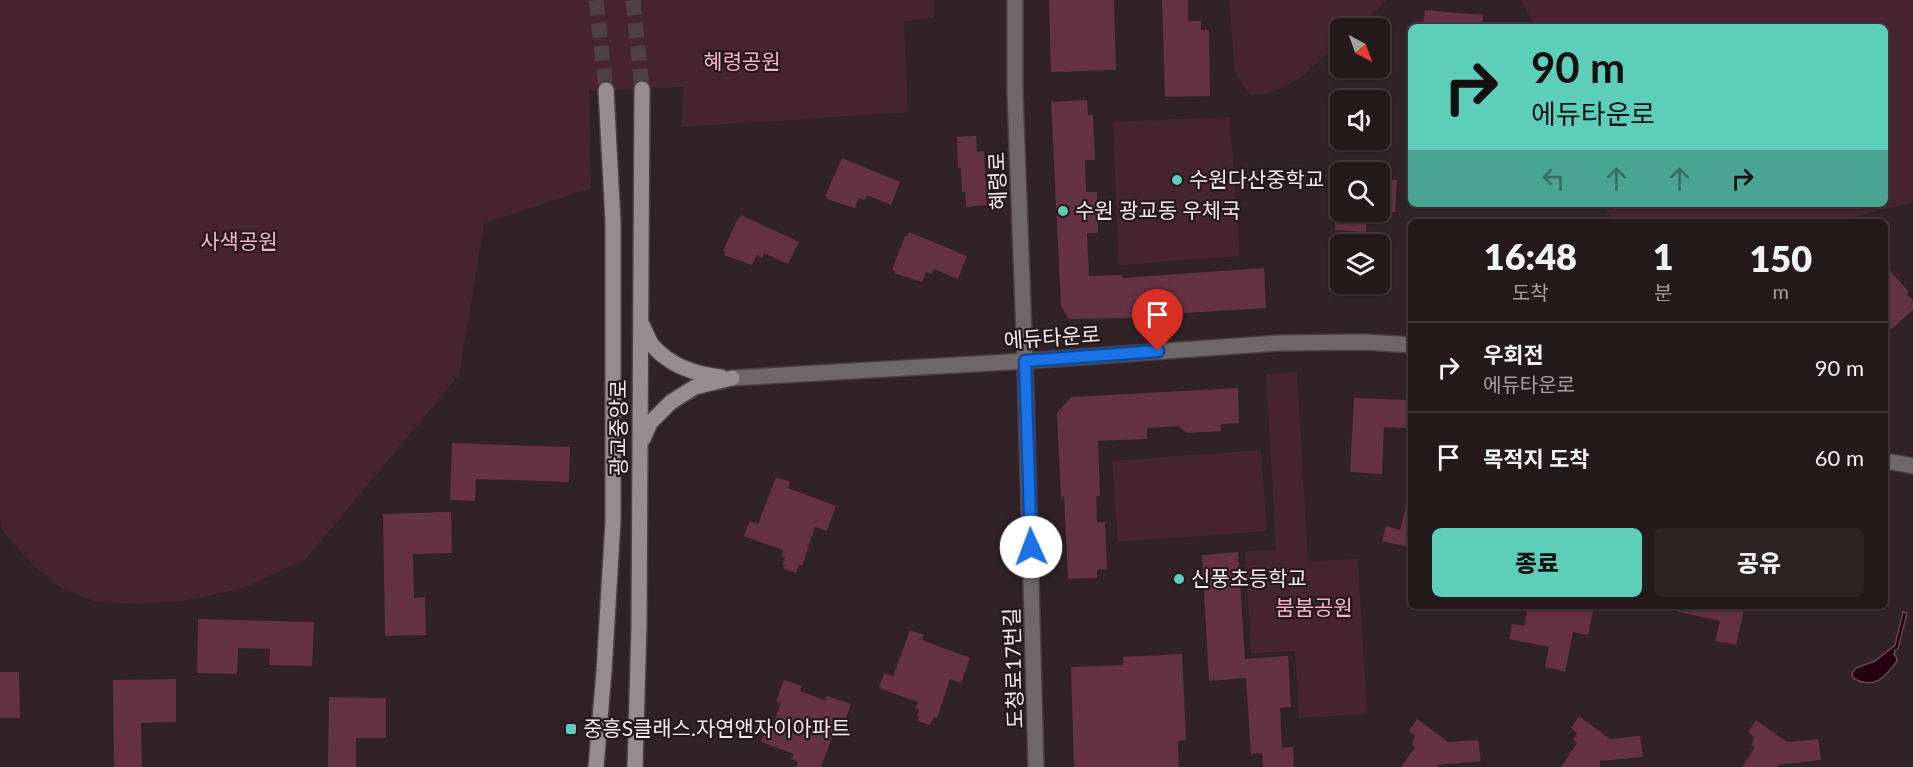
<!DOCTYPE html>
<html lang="ko">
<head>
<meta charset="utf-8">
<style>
	body { margin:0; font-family:Lato,"Noto Sans KR",sans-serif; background:#2c2325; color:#f1f3f6; height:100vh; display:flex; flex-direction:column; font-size:22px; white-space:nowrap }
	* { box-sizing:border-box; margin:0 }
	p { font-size:20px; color:#a3a1a3 }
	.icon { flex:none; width:33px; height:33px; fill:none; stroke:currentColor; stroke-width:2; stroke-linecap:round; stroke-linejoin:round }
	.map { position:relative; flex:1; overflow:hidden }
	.drawer { position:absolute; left:1408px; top:219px; width:480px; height:390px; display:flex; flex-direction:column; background:#241a1c; border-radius:9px; box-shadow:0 2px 4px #0004,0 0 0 2px #41383b }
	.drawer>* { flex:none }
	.hud { position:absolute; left:1408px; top:24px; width:480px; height:183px; border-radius:9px; box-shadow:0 2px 4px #0004,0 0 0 2px #41383b; background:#5cceba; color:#111; overflow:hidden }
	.needle { width:39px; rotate:139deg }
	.controls { position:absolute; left:1330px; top:18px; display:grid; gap:12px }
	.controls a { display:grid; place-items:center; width:60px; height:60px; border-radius:9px; background:#241a1c; box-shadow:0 2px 4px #0004,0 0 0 2px #41383b; font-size:30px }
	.pin { position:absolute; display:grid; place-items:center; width:51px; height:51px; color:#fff; margin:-62px -26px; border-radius:50% 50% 50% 0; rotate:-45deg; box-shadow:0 0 6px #0007 }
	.pin .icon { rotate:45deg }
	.me { position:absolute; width:66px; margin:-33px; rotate:358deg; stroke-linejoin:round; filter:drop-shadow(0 0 4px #0008) }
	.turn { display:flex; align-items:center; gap:21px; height:126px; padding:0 24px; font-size:27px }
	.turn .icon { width:78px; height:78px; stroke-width:2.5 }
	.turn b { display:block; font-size:42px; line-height:51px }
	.lanes { display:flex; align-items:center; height:57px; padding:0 24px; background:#0003; justify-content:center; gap:30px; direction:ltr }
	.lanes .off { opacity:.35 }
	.eta { display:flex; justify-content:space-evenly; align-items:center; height:102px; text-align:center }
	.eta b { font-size:36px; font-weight:800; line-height:42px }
	.button { display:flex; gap:12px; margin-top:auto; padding:12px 24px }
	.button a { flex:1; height:69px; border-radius:9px; background:#5cceba; color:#111; font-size:24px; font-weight:800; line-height:69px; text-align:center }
	.button a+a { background:#2c2325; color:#f1f3f6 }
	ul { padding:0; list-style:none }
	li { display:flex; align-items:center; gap:18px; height:90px; padding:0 24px; border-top:2px solid #41383b }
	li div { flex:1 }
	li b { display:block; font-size:22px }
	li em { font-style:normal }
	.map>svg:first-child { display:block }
</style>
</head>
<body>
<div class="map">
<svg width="1913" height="767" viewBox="0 0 1913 767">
	<rect width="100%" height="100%" fill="#302226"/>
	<path fill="#462530" d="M0 0H934V18L904 21 908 112 681 127 684 87 589 91 591 188 484 223 459 375 306 559 241 589 182 601 136 604 96 602 61 588 33 565 4 533 0 522Z
		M1229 0H1388L1356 28H1341V41C1313 66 1291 94 1250 95L1235 73Z
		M1521 0H1913V202L1834 222H1618L1600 204H1886V27H1537Z
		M1230 117 1240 256 1119 265 1113 122Z
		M1297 372 1308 562 1358 559 1367 714 1299 718 1295 651 1251 653 1245 552 1276 549 1266 374Z
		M1261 450 1267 531 1118 542 1112 461Z"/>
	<path fill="#26000f" stroke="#644652" stroke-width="1.5" d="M1903 612 1907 613 1898 649 1895 650 1894 655 1896 656 1897 661C1885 678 1874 690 1853 678L1852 673 1856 668 1875 661 1895 645Z"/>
	<path fill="#643243" d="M1049 0H1114L1116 70 1051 72Z
		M1162 0H1188V21H1201V30H1209L1210 96 1165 97Z
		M1425 10 1483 15 1482 27H1423Z
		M1087 100 1088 115H1093L1095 160H1085L1086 192H1097L1098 233H1087L1089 276 1122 275V278L1264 268 1266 308 1136 316V318L1069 319 1061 306 1051 102Z
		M976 136 977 152 984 151 987 205 966 207 965 192H962L961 168H958L957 137Z
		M842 158 900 182 891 205 867 195 865 200 859 198 855 208 827 199 828 197 825 196Z
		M1380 179 1397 180 1395 212 1380 211Z
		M1336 212H1367L1366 232 1335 230Z
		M741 215 799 242 788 264 764 253 762 258 757 255 752 265 724 255 725 253 723 251 738 218 739 219Z
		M909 232 967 256 958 279 934 269 932 274 926 272 922 282 894 273 895 271 892 270 905 236H907Z
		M1886 266 1909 292 1907 294 1913 301V310L1886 334Z
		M1238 388 1239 423 1221 424V431L1187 433 1178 426 1147 428V439L1098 441 1100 496H1096L1097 522H1105L1107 569 1097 570V578L1068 579 1064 496 1061 499 1057 413 1071 397Z
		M1354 398 1408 400 1406 428 1384 427 1382 474 1350 472Z
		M452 443 570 447 569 482 476 479 475 501 450 500Z
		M776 477 790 482 788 488 836 506 827 531 815 527 802 566 799 564 796 573 783 568 785 565 782 564 785 557 781 556 783 550 744 536 750 521 758 524Z
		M1407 501 1412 502V548L1382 541 1386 526 1400 530Z
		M451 512 452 553 413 554 414 598 425 597 426 635 385 636 383 514Z
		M1238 552 1245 659 1288 656 1291 707 1280 708 1282 748 1293 747 1294 767H1263L1262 753 1251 754 1246 678 1209 681 1202 555Z
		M1528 606H1567L1593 611 1588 635 1573 632 1565 672 1545 667 1549 647 1509 639 1512 624 1524 626Z
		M1676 606H1745L1736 645 1715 641 1720 621 1675 611Z
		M198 619 314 622 312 666 269 665 270 649 238 648 237 674 197 673Z
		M910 630 924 635 922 640 970 658 961 683 950 679 937 718 934 717 930 725 918 721 919 717 917 716 919 709 915 708 918 702 879 688 884 673 893 676Z
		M1182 654 1186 740 1178 741 1179 767H1074L1071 667 1123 665V657Z
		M0 672H19L20 718H0Z
		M176 679V722L141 723 142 767H114L113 680Z
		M784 680 802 686 800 691 825 700 827 696 851 704 844 724 838 722 821 767H796L798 762 791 759 794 754 761 742 767 725 772 727 781 703 776 701Z
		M329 697 386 698V738H356V767H328Z
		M1579 716 1610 739 1640 736 1643 757 1600 761V767H1561L1577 743 1573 740 1577 733 1571 728Z
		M1417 719 1448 742 1478 740 1481 761 1438 765V767H1401L1415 747 1412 744 1415 736 1409 731Z
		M1756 720 1787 742 1818 739 1821 760 1778 765V767H1742L1755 747 1751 745 1754 737 1748 732Z"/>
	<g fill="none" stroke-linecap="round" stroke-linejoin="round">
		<path stroke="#4e4044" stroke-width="15" stroke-dasharray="15 8" stroke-linecap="butt" d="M596 0 606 90
			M633 0 642 89"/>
		<defs>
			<path id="tertiary" d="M1015 0V93L1025 361 1036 767
				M732 378 1025 361 1279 343 1365 342 1412 345
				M1886 461 1913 466"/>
			<path id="secondary" d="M641 323C645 330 648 339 652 345 670 366 694 374 721 377
				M643 439 650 423 671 402 695 387 732 378
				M596 767 604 671 613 521V222L606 90
				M635 767 639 625 642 89"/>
		</defs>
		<use href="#tertiary" stroke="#4c3e42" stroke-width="18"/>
		<use href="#secondary" stroke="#4c3e42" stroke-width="18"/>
		<use href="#tertiary" stroke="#6f6769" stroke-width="15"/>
		<use href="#secondary" stroke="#978c8f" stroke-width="15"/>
	</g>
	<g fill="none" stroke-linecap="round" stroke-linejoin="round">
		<defs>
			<path id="route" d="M1031 547 1025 361 1158 351"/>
		</defs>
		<use href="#route" stroke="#114b97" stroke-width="15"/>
		<use href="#route" stroke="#1a73e8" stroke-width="10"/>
	</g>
	<g fill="#5cceba" stroke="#26191d" stroke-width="2">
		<circle cx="1177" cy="180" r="6"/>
		<circle cx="1063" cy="211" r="6"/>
		<circle cx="1179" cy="579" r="6"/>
		<rect x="565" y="723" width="12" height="12" rx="3"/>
	</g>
	<g text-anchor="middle" stroke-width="4.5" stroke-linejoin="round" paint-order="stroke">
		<g font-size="21" fill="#f8b3c8" stroke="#26191d">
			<text x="742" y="69">혜령공원</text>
			<text x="239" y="249">사색공원</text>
			<text x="1314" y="615">붐붐공원</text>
		</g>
		<g font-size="21" fill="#f5ebed" stroke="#26191d" text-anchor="start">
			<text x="1189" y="187">수원다산중학교</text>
			<text x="1075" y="218">수원 광교동 우체국</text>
			<text x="1191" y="586">신풍초등학교</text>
			<text x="583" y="736">중흥S클래스.자연앤자이아파트</text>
		</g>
		<g font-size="21" fill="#f5ebed" stroke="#26191d">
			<text transform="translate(998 181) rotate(-92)" y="7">혜령로</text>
			<text transform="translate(1052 338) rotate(-4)" y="7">에듀타운로</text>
			<text transform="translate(619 428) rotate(-90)" y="7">광교중앙로</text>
			<text transform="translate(1014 668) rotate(-92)" y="7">도청로17번길</text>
		</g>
	</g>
</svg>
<div class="controls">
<a><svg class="needle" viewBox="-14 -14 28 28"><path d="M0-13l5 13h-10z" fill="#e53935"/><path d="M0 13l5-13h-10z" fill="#a3a1a3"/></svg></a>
<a><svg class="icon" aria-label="sound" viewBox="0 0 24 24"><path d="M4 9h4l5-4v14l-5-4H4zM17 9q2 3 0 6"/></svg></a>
<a><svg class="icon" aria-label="search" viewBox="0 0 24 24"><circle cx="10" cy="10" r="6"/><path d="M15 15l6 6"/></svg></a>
<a><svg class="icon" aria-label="layers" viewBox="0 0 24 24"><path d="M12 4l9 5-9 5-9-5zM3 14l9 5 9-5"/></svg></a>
</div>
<div class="pin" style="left:1158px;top:351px;background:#d93025"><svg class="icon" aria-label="arrive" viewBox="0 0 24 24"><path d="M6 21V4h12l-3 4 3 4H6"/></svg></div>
<svg class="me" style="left:1031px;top:547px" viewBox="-20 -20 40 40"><circle r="19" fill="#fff"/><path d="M0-13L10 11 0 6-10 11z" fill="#1a73e8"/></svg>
<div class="hud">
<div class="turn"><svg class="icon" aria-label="right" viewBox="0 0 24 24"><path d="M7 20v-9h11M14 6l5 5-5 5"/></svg><div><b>90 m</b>에듀타운로</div></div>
<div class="lanes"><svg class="icon off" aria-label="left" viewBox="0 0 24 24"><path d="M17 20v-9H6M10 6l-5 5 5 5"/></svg><svg class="icon off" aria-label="ahead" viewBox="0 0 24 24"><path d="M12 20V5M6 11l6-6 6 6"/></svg><svg class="icon off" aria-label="ahead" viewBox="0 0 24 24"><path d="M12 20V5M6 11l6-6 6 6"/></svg><svg class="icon" aria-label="right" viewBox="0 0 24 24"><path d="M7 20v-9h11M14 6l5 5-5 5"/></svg></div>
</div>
<section class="drawer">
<div class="eta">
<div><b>16:48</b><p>도착</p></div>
<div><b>1</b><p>분</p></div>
<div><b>150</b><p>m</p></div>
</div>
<ul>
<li><svg class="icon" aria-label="right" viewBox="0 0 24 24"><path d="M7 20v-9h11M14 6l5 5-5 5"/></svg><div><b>우회전</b><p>에듀타운로</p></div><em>90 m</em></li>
<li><svg class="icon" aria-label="arrive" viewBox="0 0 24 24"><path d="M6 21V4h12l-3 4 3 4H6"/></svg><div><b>목적지 도착</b></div><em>60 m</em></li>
</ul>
<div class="button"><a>종료</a><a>공유</a></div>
</section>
</div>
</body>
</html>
